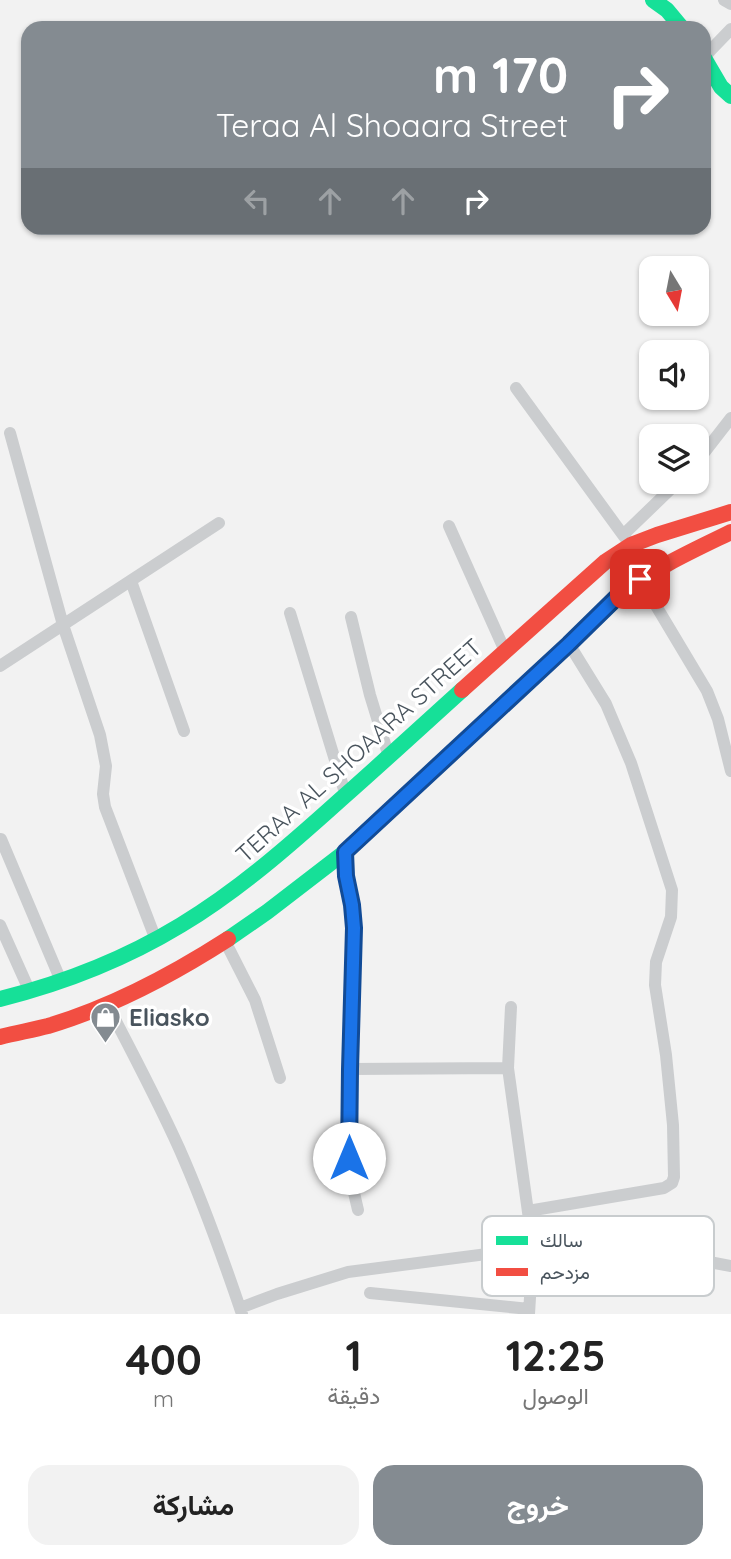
<!DOCTYPE html>
<html lang="ar">
<head>
<meta charset="utf-8">
<style>
	body { margin:0; font-family:Quicksand,Vazirmatn,sans-serif; background:#f2f2f2; color:#222; direction:rtl; height:100vh; display:flex; flex-direction:column; font-size:26px; white-space:nowrap }
	* { box-sizing:border-box; margin:0 }
	p { font-size:23px; color:#767676 }
	.icon { flex:none; width:38px; height:38px; fill:none; stroke:currentColor; stroke-width:2; stroke-linecap:round; stroke-linejoin:round }
	.map { position:relative; height:1314px; overflow:hidden; direction:ltr }
	.details { display:flex; flex-direction:column; background:#fff; flex:1 }
	.details>* { flex:none }
	.top-card { position:absolute; left:21px; top:21px; width:690px; height:214px; border-radius:21px; box-shadow:0 2px 5px #0004; direction:rtl; background:#848b91; color:#fff; overflow:hidden }
	.needle { width:46px; rotate:170deg }
	.tools { position:absolute; left:639px; top:256px; display:grid; gap:14px }
	.tools a { display:grid; place-items:center; width:70px; height:70px; border-radius:14px; background:#fff; box-shadow:0 2px 5px #0004; font-size:35px }
	.pin { position:absolute; display:grid; place-items:center; width:60px; height:60px; color:#fff; margin:-30px; border-radius:14px; box-shadow:0 4px 10px #0006 }
	.me { position:absolute; width:77px; margin:-38px; rotate:0deg; stroke-linejoin:round; filter:drop-shadow(0 0 5px #0008) }
	.turn { display:flex; align-items:center; gap:24px; height:147px; padding:0 28px; font-size:32px }
	.turn .icon { width:91px; height:91px; stroke-width:2.5 }
	.turn b { display:block; font-size:49px; line-height:60px }
	.lanes { display:flex; align-items:center; height:66px; padding:0 28px; background:#0003; justify-content:center; gap:35px; direction:ltr }
	.lanes .off { opacity:.35 }
	.eta { display:flex; justify-content:space-evenly; align-items:center; height:119px; text-align:center }
	.eta b { font-size:42px; font-weight:700; line-height:49px }
	.primary-button { display:flex; gap:14px; margin-top:auto; padding:14px 28px }
	.primary-button a { flex:1; height:80px; border-radius:21px; background:#848b91; color:#fff; font-size:28px; font-weight:700; line-height:80px; text-align:center }
	.primary-button a+a { background:#f2f2f2; color:#222 }
	.map>svg:first-child { display:block }
</style>
</head>
<body>
<div class="map">
<svg width="731" height="1314" viewBox="0 0 731 1314">
	<rect width="100%" height="100%" fill="#f2f2f2"/>
	<g fill="none" stroke-linecap="round" stroke-linejoin="round">
		<path stroke="#cbcdcf" stroke-width="12" d="M724 0 731 4
			M704 57 731 29
			M516 388 623 535
			M10 433 63 625 100 735 106 766 103 794 105 807 156 940
			M696 463 731 418
			M449 526 505 651
			M627 540 623 535 679 481
			M640 579 707 691 718 719 731 771
			M131 581 184 731
			M290 613 346 796
			M351 617 370 695 389 757
			M0 666 219 523
			M1 839 61 981
			M345 852 346 876 352 905 354 928 349 1158 351 1180 358 1210
			M0 925 30 992
			M225 941 255 1000 280 1078
			M107 1004C132 1052 157 1099 179 1148 203 1202 223 1258 242 1314
			M511 1007 508 1068 533 1248 529 1314
			M350 1069 508 1068
			M528 1211 664 1188 672 1183 674 1177 673 1125 666 1055 655 985 656 962 671 917 672 890 631 763 606 704 569 644
			M533 1262 668 1248 682 1251 704 1261 731 1266
			M370 1293 529 1309
			M240 1308 277 1294 348 1272 533 1248"/>
		<path stroke="#16e098" stroke-width="16" d="M653 0 667 10 682 28
			M704 58 721 87 731 96
			M228 939 267 912 345 852 569 644 620 595
			M0 999C64 983 125 959 181 925 239 890 290 845 340 800 381 764 421 727 462 690"/>
		<path stroke="#f24e42" stroke-width="16" d="M620 595C654 568 692 551 731 532
			M462 690 605 562 631 545 657 535 731 512
			M0 1037C16 1033 32 1030 48 1026 112 1007 172 975 228 939"/>
	</g>
	<g fill="none" stroke-linecap="round" stroke-linejoin="round">
		<defs>
			<path id="route" d="M349 1158 350 1069 354 928 352 905 346 876 345 852 569 644 619 595 640 579"/>
		</defs>
		<use href="#route" stroke="#114b97" stroke-width="18"/>
		<use href="#route" stroke="#1a73e8" stroke-width="12"/>
	</g>
	<defs>
		<symbol id="shop-pin" viewBox="-11 -11 22 30"><path d="M0 17L-7.5 6A9.5 9.5 0 1 1 7.5 6Z" fill="#848b91" stroke="#fff"/><path d="M-5-2.5h2.3a2.7 3.5 0 0 1 5.4 0H5L5.5 6h-11ZM-1.5-2.5h3a1.5 2.3 0 0 0-3 0Z" fill="#fff"/></symbol>
	</defs>
	<g fill-rule="evenodd">
		<use href="#shop-pin" x="88" y="1000" width="35" height="47"/>
	</g>
	<g text-anchor="middle" stroke-width="7" stroke-linejoin="round" paint-order="stroke">
		<g font-size="24" fill="#49545d" stroke="#fff">
			<text transform="translate(359 751) rotate(-42)" y="8">TERAA AL SHOAARA STREET</text>
		</g>
		<g font-size="24" font-weight="bold" fill="#49545d" stroke="#fff" text-anchor="start">
			<text x="129" y="1026">Eliasko</text>
		</g>
	</g>
	<rect x="482" y="1216" width="232" height="80" rx="10" fill="#fff" stroke="#c8ccce" stroke-width="2"/>
	<rect x="496" y="1236" width="32" height="9" fill="#16e098"/>
	<rect x="496" y="1268" width="32" height="8" fill="#f24e42"/>
	<g font-size="19" fill="#49545d">
		<text x="540" y="1247">سالك</text>
		<text x="540" y="1279">مزدحم</text>
	</g>
</svg>
<div class="tools">
<a><svg class="needle" viewBox="-14 -14 28 28"><path d="M0-13l5 13h-10z" fill="#e53935"/><path d="M0 13l5-13h-10z" fill="#767676"/></svg></a>
<a><svg class="icon" aria-label="sound" viewBox="0 0 24 24"><path d="M4 9h4l5-4v14l-5-4H4zM17 9q2 3 0 6"/></svg></a>
<a><svg class="icon" aria-label="layers" viewBox="0 0 24 24"><path d="M12 4l9 5-9 5-9-5zM3 14l9 5 9-5"/></svg></a>
</div>
<div class="pin" style="left:640px;top:579px;background:#d93025"><svg class="icon" aria-label="arrive" viewBox="0 0 24 24"><path d="M6 21V4h12l-3 4 3 4H6"/></svg></div>
<svg class="me" style="left:349px;top:1158px" viewBox="-20 -20 40 40"><circle r="19" fill="#fff"/><path d="M0-13L10 11 0 6-10 11z" fill="#1a73e8"/></svg>
<div class="top-card">
<div class="turn"><svg class="icon" aria-label="right" viewBox="0 0 24 24"><path d="M7 20v-9h11M14 6l5 5-5 5"/></svg><div><b>170 m</b>Teraa Al Shoaara Street</div></div>
<div class="lanes"><svg class="icon off" aria-label="left" viewBox="0 0 24 24"><path d="M17 20v-9H6M10 6l-5 5 5 5"/></svg><svg class="icon off" aria-label="ahead" viewBox="0 0 24 24"><path d="M12 20V5M6 11l6-6 6 6"/></svg><svg class="icon off" aria-label="ahead" viewBox="0 0 24 24"><path d="M12 20V5M6 11l6-6 6 6"/></svg><svg class="icon" aria-label="right" viewBox="0 0 24 24"><path d="M7 20v-9h11M14 6l5 5-5 5"/></svg></div>
</div>
</div>
<section class="details">
<div class="eta">
<div><b>12:25</b><p>الوصول</p></div>
<div><b>1</b><p>دقيقة</p></div>
<div><b>400</b><p>m</p></div>
</div>
<div class="primary-button"><a>خروج</a><a>مشاركة</a></div>
</section>
</body>
</html>
